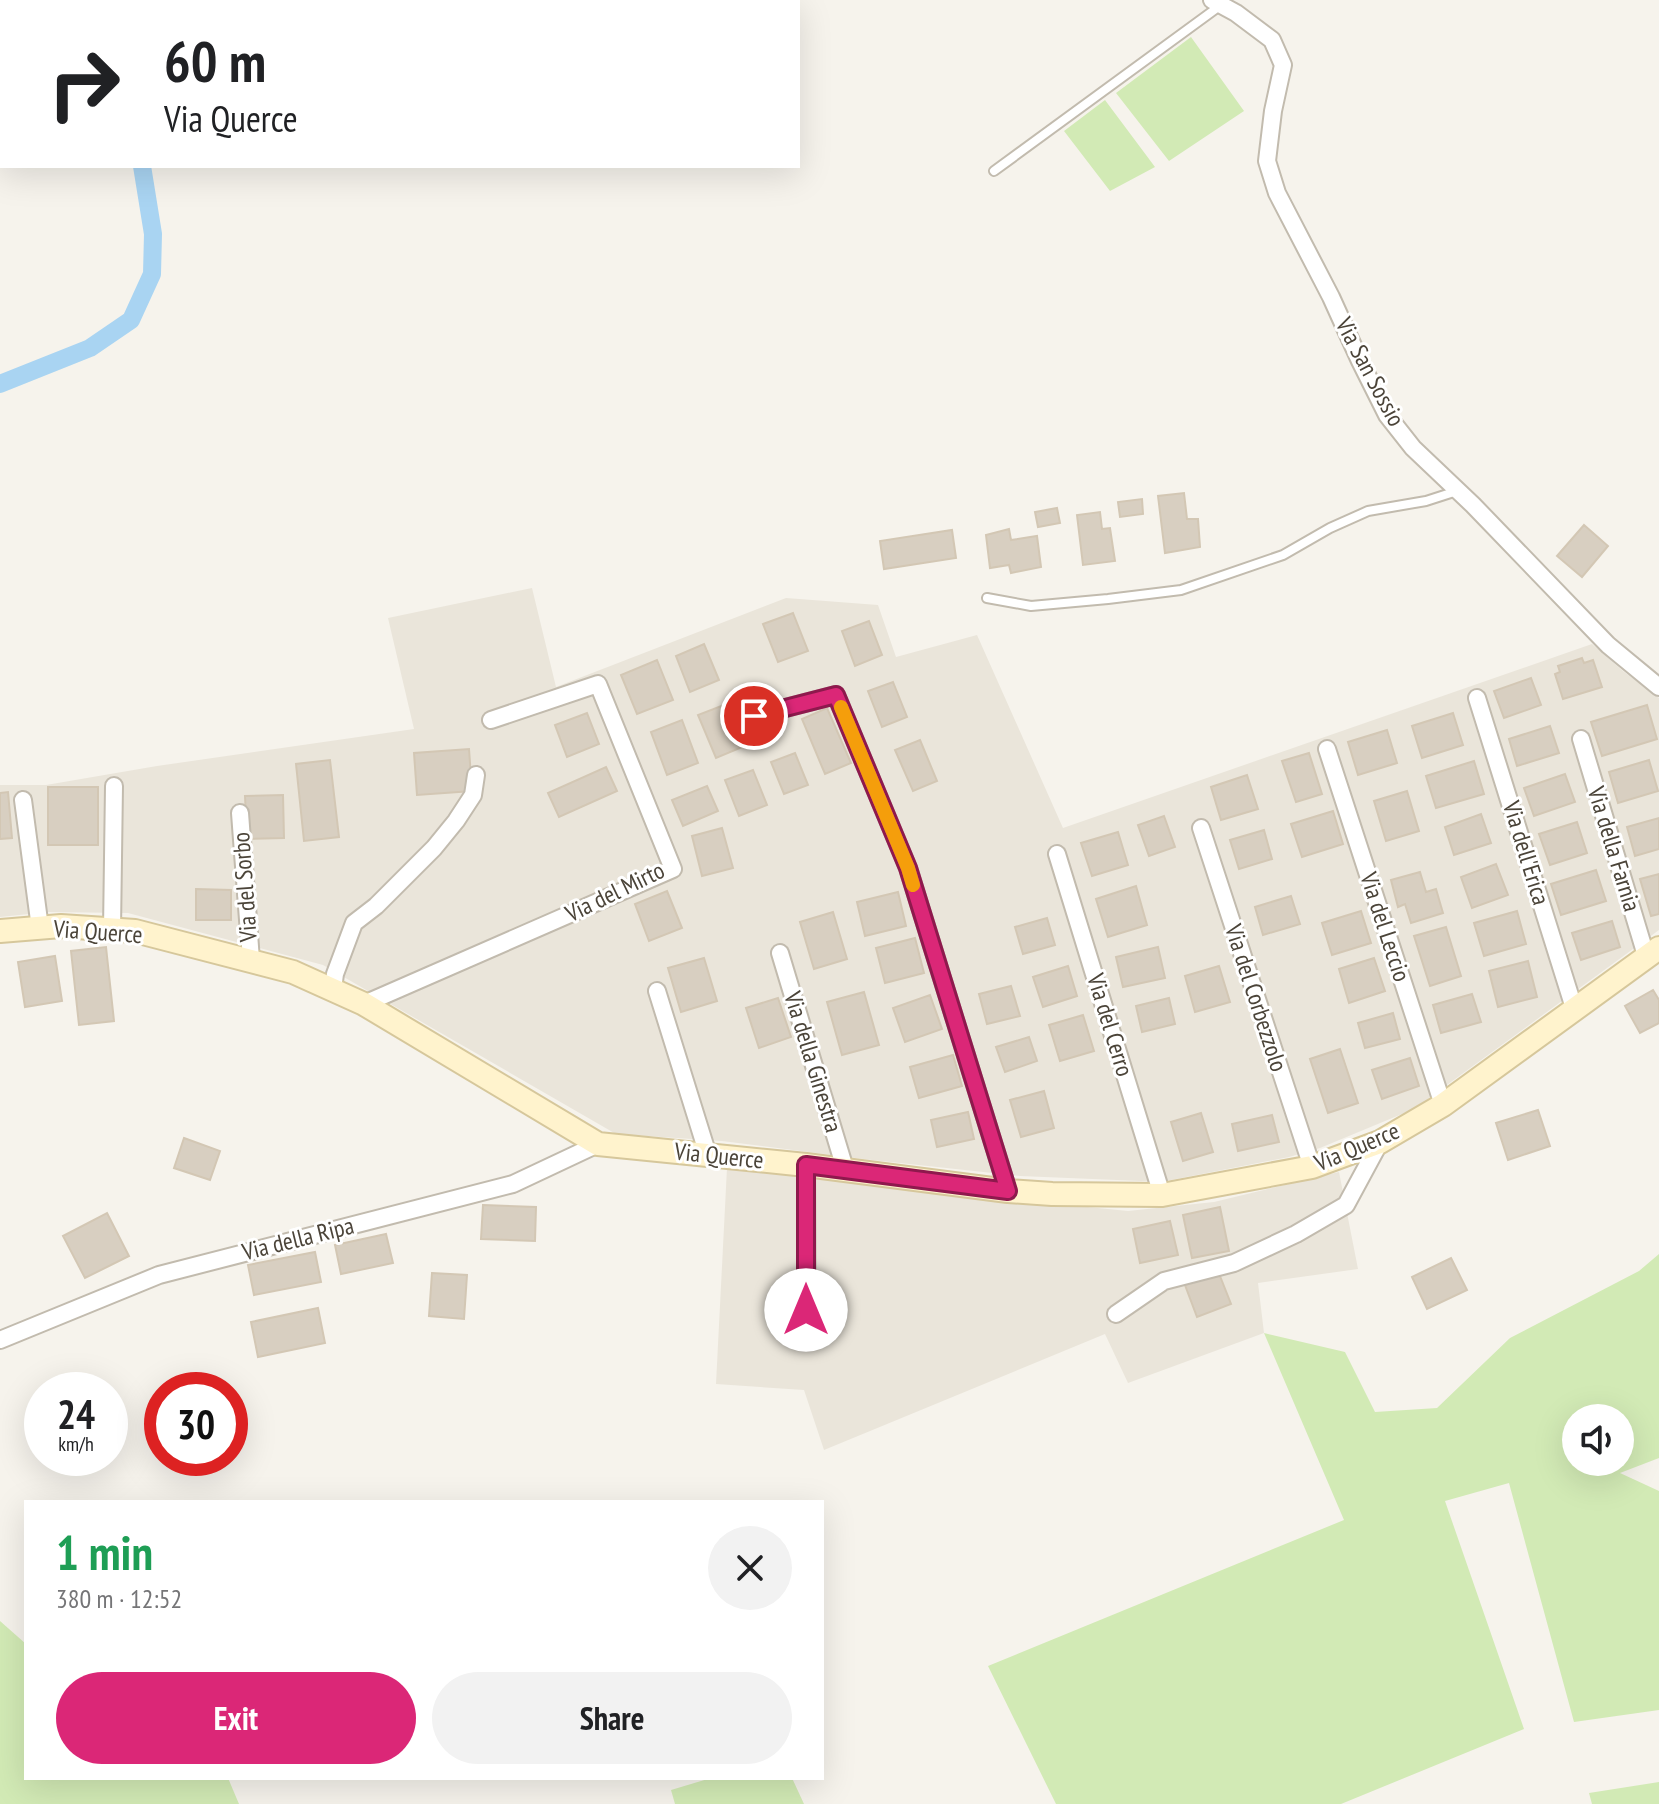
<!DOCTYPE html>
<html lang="en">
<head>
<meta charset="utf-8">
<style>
	body { margin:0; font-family:"PT Sans Narrow",sans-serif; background:#f2f2f2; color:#202124; height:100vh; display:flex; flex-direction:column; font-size:30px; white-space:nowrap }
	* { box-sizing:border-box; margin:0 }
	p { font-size:26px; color:#757577 }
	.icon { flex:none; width:44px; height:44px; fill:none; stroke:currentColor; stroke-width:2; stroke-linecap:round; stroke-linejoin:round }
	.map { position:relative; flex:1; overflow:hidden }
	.drawer { position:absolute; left:24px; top:1500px; width:800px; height:280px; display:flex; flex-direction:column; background:#fff; border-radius:0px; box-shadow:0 8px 32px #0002 }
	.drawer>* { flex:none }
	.guide { position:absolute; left:0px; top:0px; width:800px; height:168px; box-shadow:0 8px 32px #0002; background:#fff; color:#202124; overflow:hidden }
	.buttons { position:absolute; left:1562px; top:1404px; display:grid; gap:16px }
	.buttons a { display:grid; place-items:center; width:72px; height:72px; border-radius:50%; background:#fff; box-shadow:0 8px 32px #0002; font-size:40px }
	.speed { position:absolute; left:24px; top:1372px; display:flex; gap:16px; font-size:40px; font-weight:700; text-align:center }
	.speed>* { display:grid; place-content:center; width:104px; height:104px; border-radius:50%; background:#fff; box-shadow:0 8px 32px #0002; line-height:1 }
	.speed small { font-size:20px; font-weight:400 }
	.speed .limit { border:12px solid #d22; background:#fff; color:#111 }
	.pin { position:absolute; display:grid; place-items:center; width:68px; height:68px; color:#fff; margin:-34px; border:4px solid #fff; border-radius:50%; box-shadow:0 2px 8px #0007 }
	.me { position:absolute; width:88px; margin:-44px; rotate:0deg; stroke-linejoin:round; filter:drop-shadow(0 0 6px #0008) }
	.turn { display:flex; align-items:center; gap:28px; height:168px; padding:0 32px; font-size:36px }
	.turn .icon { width:104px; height:104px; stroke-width:2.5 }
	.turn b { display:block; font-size:56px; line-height:68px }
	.round { display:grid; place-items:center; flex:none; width:84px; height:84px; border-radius:42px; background:#f2f2f2 }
	.summary { display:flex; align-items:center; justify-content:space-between; height:136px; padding:0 32px }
	h1 { font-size:48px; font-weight:700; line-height:60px; color:#1e9e55 }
	.cta { display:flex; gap:16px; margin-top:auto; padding:16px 32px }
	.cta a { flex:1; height:92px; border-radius:48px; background:#db2777; color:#fff; font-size:32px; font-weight:700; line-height:92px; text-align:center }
	.cta a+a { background:#f2f2f2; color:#202124 }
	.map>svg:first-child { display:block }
</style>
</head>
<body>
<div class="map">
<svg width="1659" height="1804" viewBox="0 0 1659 1804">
	<rect width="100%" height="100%" fill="#f6f3ec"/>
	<path fill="#eae5da" d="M532 588 556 687 786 598 878 605 896 657 977 635 1063 828 1592 644 1623 671 1659 698V930L1414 1109 1320 1148 1289 1157 1171 1180 1141 1181 1020 1176 863 1159 722 1141 616 1134 323 965 128 913 48 912 0 917V785H46L157 766 414 729 388 618Z
		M727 1168 818 1176 1027 1201 1128 1211 1214 1202 1339 1172 1358 1269 1258 1283 1264 1333 1128 1383 1105 1334 824 1450 804 1390 716 1384Z"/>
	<path fill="#d2eab5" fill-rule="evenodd" d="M1191 37 1244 111 1169 161 1116 93Z
		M1105 100 1155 167 1110 191 1064 131Z
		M1659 1254V1458L1620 1473 1659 1491V1710L1574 1722 1509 1483 1445 1501 1524 1729 1341 1804H1056L988 1666 1344 1520 1264 1333 1345 1352 1375 1412 1437 1408 1510 1338 1639 1271ZM1620 1418V1462H1576V1418Z
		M0 1621 26 1644V1778H228L239 1804H0Z
		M711 1778H792L804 1804H675L671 1790Z
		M1659 1782V1804H1592L1589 1793Z"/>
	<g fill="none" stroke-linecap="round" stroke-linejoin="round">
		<path stroke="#a9d4f2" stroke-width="18" d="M182 2 184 0
			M0 384 90 348 131 320 152 274 153 234 142 166"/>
	</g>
	<path fill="#d8cfc1" stroke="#d3c7b4" stroke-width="2" d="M1184 493 1187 519H1198L1200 547 1165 553 1158 496Z
		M1142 499 1143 514 1120 517 1118 502Z
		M1057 508 1060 523 1038 527 1035 512Z
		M1100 512 1102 529 1110 528 1115 561 1083 565 1077 515Z
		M1584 525 1608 546 1582 577 1557 556Z
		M1009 529 1011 540 1037 536 1041 567 1011 573 1009 565 990 568 986 535Z
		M952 530 956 558 884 569 880 541Z
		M793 613 808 651 778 662 763 624Z
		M869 621 882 655 855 666 842 631Z
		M704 644 719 680 690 692 676 656Z
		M1582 658 1584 663 1593 660 1602 687 1563 699 1555 674 1560 672 1558 666Z
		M657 660 673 700 637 714 621 675Z
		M1531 678 1541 705 1504 718 1494 691Z
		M893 682 907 717 882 727 868 691Z
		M729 703 747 745 716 758 698 715Z
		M1647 705 1657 739 1602 756 1591 722Z
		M827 708 851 763 825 774 802 719Z
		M587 713 599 744 567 757 555 725Z
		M1453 713 1463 745 1422 758 1412 726Z
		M682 720 698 763 667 775 651 732Z
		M1550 726 1559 753 1517 766 1509 739Z
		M1387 730 1397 763 1358 775 1348 742Z
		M920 740 937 781 913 791 895 750Z
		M469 749 472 791 417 795 414 753Z
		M795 753 808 785 784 794 771 762Z
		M1309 753 1322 794 1296 802 1282 761Z
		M330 760 339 837 304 841 296 764Z
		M1649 760 1658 791 1618 803 1609 772Z
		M1474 761 1484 794 1436 808 1426 776Z
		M606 767 617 791 559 817 548 793Z
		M753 770 767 805 739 816 725 780Z
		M1565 774 1575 802 1534 816 1524 788Z
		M1247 775 1258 809 1221 820 1211 787Z
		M707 786 718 811 683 826 672 800Z
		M48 787H98V845H48Z
		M1407 791 1419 831 1386 841 1374 801Z
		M8 792 12 838 0 839V793Z
		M283 795 284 838 247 839 245 796Z
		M1333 811 1343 844 1302 857 1291 824Z
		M1481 814 1491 843 1454 855 1445 827Z
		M1164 816 1175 847 1149 856 1138 825Z
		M1659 818V849L1635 856 1627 827Z
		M1577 822 1587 853 1550 865 1539 834Z
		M722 828 733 868 702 876 692 836Z
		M1264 830 1272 859 1239 869 1230 840Z
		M1118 832 1128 865 1092 876 1081 843Z
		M1496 864 1508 895 1472 908 1461 877Z
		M1596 870 1606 901 1561 915 1551 884Z
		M1420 872 1426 892 1436 889 1443 913 1411 923 1405 904 1398 907 1391 880Z
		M1659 874V914L1651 916 1640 879Z
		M1136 886 1147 925 1108 937 1096 899Z
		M196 889 231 890V920H196Z
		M667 891 682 928 649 941 635 904Z
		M898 892 906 926 865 936 857 902Z
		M1291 896 1300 924 1263 935 1255 907Z
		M1361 911 1371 943 1332 955 1322 923Z
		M1517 911 1526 944 1484 956 1474 923Z
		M833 912 847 959 814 969 800 922Z
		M1047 918 1055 945 1023 954 1015 927Z
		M1612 921 1620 947 1581 960 1572 933Z
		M1446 927 1461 976 1430 986 1414 936Z
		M915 938 924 973 885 983 876 948Z
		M106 947 114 1021 79 1025 71 951Z
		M1158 947 1165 978 1123 987 1116 957Z
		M55 956 62 1001 25 1007 18 962Z
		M704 958 717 1001 681 1012 668 968Z
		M1374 958 1385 991 1349 1003 1339 969Z
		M1528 961 1537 997 1498 1007 1489 971Z
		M1068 966 1077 996 1043 1007 1033 977Z
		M1219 966 1230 1002 1195 1012 1185 976Z
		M1011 986 1020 1016 987 1024 979 994Z
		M1653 990 1659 1000V1023L1640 1033 1625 1006Z
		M864 992 879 1045 842 1055 827 1002Z
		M1472 994 1481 1022 1441 1033 1433 1005Z
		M930 995 942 1029 905 1042 893 1008Z
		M778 998 791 1037 759 1048 746 1008Z
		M1169 998 1175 1024 1142 1032 1136 1006Z
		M1393 1013 1400 1039 1365 1048 1358 1023Z
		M1083 1015 1094 1051 1060 1061 1049 1025Z
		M1029 1037 1037 1061 1005 1072 996 1047Z
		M1340 1049 1358 1103 1328 1113 1310 1059Z
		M953 1055 962 1086 919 1098 910 1067Z
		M1410 1058 1419 1086 1382 1099 1372 1070Z
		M1044 1091 1054 1128 1021 1137 1010 1100Z
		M1538 1110 1550 1146 1508 1160 1496 1123Z
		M968 1112 974 1139 937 1147 931 1120Z
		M1201 1113 1213 1152 1183 1161 1171 1122Z
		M1272 1115 1279 1142 1238 1151 1232 1124Z
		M184 1138 220 1151 210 1180 174 1168Z
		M483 1205 536 1207 535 1241 481 1239Z
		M1220 1207 1229 1251 1192 1258 1183 1215Z
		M107 1213 129 1256 85 1278 63 1236Z
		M1170 1221 1178 1255 1140 1263 1133 1229Z
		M386 1234 393 1263 341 1274 335 1245Z
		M315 1252 321 1282 254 1295 248 1265Z
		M1451 1258 1467 1290 1427 1309 1412 1277Z
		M1218 1271 1231 1304 1197 1317 1185 1285Z
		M432 1273 467 1275 464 1319 429 1316Z
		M318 1308 325 1343 258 1357 251 1322Z"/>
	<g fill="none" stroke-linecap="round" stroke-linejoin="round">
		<defs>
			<path id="lane" d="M994 171 1221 5
				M987 598 1031 606 1108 599 1181 590 1283 555 1330 528 1368 511 1426 501 1457 491"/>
			<path id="street" d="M1212 0 1236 13 1272 40 1283 65 1273 111 1267 161 1277 193 1331 297 1360 361 1387 415 1413 448 1473 505 1608 645 1659 687
				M1477 698 1574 1008
				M754 716 836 695 908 868 1008 1191
				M1581 739 1647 959
				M1327 749 1443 1105
				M23 800 40 928
				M240 813 251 960
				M1201 828 1312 1167
				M1057 854 1162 1195
				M112 929 114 786
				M780 953 846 1172
				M333 989 335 974 354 923 376 906 434 848 456 821 473 795 476 775
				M657 991 708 1155
				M364 1004 673 869 598 684 491 720
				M806 1165 807 1339
				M1116 1314 1164 1281 1234 1263 1296 1234 1346 1205 1380 1142
				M0 1340 159 1275 513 1184 598 1144"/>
			<path id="secondary" d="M0 931 61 926 135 931 293 972 364 1004 598 1144 806 1165 1008 1191 1052 1194 1162 1195 1312 1167 1380 1142 1443 1105 1659 948"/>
		</defs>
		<use href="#lane" stroke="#c2bbae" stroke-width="12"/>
		<use href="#street" stroke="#c2bbae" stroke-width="20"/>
		<use href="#secondary" stroke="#d6c79b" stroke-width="26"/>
		<use href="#lane" stroke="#fff" stroke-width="8"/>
		<use href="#street" stroke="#fff" stroke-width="16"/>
		<use href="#secondary" stroke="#fff3cd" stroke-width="22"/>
	</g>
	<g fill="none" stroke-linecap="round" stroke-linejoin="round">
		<defs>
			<path id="route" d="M754 716 836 695 908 868 1008 1191 806 1165V1310"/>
		</defs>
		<use href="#route" stroke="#8e194d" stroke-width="20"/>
		<use href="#route" stroke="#db2777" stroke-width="14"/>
		<path stroke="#f59e0b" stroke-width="14" d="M841 707 908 868 913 885"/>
	</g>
	<g text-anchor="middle" stroke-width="6" stroke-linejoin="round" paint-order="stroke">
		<g font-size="24" fill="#4b4439" stroke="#fff">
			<text transform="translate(1370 372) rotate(62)" y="8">Via San Sossio</text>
			<text transform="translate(1614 849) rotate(73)" y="8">Via della Farnia</text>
			<text transform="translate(1526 853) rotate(73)" y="8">Via dell'Erica</text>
			<text transform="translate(245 887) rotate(-94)" y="8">Via del Sorbo</text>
			<text transform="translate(615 892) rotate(-26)" y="8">Via del Mirto</text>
			<text transform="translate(1385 927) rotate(72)" y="8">Via del Leccio</text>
			<text transform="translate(98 932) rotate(4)" y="8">Via Querce</text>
			<text transform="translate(1256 998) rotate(72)" y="8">Via del Corbezzolo</text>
			<text transform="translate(1110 1025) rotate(73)" y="8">Via del Cerro</text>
			<text transform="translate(813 1062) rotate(73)" y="8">Via della Ginestra</text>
			<text transform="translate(1357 1147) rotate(-23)" y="8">Via Querce</text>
			<text transform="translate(719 1156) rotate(6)" y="8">Via Querce</text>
			<text transform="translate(298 1239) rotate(-14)" y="8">Via della Ripa</text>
		</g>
	</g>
</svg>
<div class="buttons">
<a><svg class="icon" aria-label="sound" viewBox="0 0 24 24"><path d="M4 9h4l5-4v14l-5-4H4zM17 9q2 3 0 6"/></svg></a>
</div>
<div class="speed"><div>24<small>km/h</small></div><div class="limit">30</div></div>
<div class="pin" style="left:754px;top:716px;background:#d93025"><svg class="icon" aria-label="arrive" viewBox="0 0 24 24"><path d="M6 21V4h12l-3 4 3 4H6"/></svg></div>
<svg class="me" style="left:806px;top:1310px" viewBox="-20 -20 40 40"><circle r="19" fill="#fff"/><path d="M0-13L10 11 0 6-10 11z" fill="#db2777"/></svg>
<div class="guide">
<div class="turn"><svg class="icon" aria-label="right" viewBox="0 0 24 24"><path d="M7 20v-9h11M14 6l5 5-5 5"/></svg><div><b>60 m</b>Via Querce</div></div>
</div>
<section class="drawer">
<div class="summary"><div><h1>1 min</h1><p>380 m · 12:52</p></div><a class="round"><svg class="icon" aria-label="close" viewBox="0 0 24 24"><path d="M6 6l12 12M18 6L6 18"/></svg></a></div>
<div class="cta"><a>Exit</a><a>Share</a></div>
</section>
</div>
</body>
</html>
